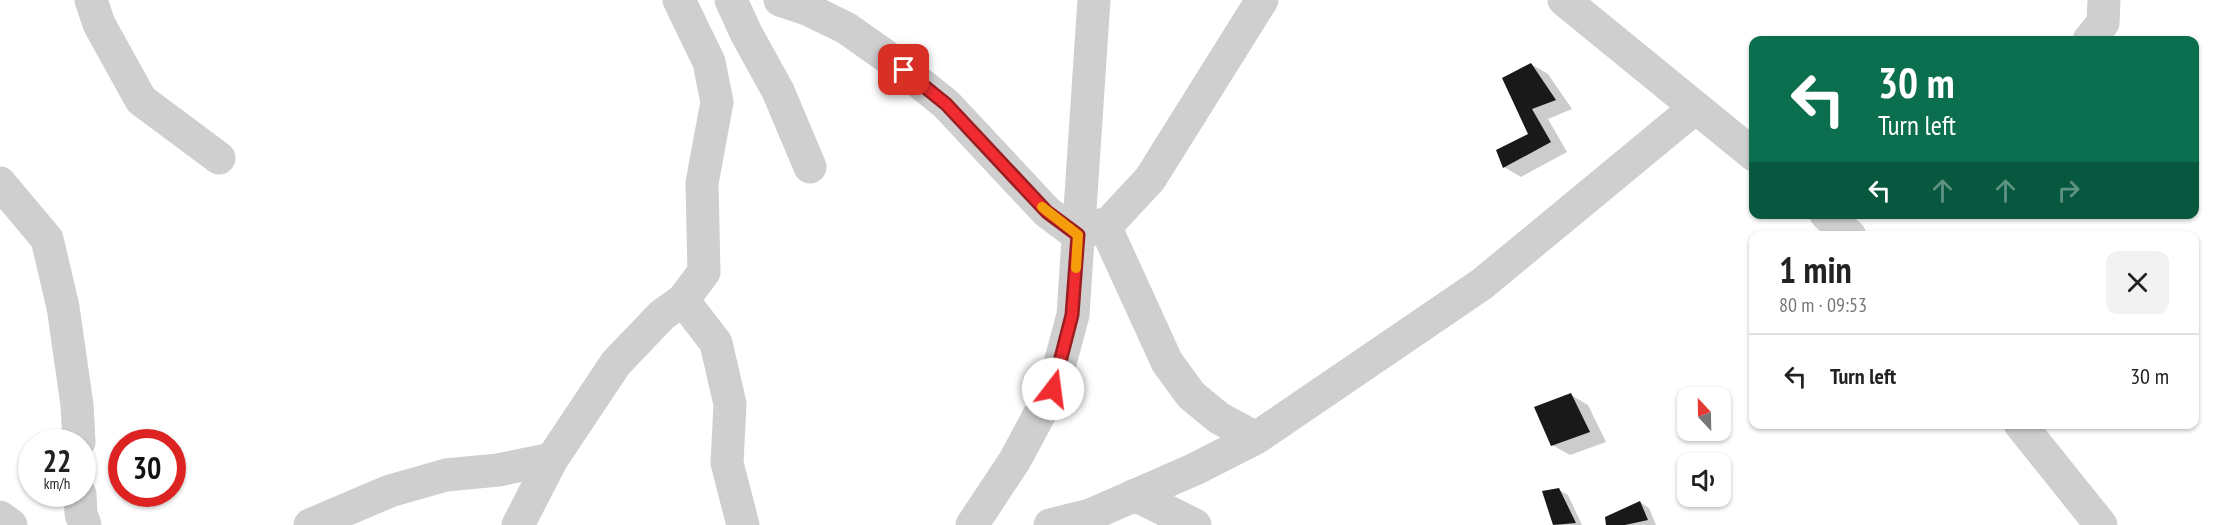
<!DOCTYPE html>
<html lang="en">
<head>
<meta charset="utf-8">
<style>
	body { margin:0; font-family:"PT Sans Narrow",sans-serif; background:#f2f2f2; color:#222; height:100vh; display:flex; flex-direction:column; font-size:22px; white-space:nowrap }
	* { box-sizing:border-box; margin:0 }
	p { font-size:20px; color:#767676 }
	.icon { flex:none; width:33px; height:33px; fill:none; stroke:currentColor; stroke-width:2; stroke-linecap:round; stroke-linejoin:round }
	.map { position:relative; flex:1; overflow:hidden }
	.details { position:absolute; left:1749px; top:231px; width:450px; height:198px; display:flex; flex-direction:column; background:#fff; border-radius:12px; box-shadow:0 2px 4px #0004 }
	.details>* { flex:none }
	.banner { position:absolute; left:1749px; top:36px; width:450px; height:183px; border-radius:12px; box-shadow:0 2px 4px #0004; background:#0b6e4f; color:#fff; overflow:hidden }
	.needle { width:39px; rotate:338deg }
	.controls { position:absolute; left:1677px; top:387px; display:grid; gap:12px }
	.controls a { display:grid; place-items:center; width:54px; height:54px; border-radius:12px; background:#fff; box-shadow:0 2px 4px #0004; font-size:30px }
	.speed { position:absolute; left:18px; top:429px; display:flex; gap:12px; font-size:30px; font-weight:700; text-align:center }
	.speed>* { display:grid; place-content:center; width:78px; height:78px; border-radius:50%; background:#fff; box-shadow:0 2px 4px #0004; line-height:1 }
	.speed small { font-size:15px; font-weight:400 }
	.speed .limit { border:9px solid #d22; background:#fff; color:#111 }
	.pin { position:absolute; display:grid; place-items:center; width:51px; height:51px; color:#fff; margin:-26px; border-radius:12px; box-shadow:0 3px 9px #0006 }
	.me { position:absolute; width:66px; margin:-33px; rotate:15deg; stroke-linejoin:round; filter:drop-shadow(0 0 4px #0008) }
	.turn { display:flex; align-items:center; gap:21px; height:126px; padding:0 30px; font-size:27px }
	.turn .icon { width:78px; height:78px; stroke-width:2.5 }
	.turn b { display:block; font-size:42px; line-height:51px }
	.lanes { display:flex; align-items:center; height:57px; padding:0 30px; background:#0003; justify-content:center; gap:30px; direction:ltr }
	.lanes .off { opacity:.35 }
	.round { display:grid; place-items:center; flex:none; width:63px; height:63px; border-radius:12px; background:#f2f2f2 }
	.summary { display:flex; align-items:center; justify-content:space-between; height:102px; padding:0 30px }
	h1 { font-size:36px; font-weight:700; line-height:45px }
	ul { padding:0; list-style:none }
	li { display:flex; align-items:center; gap:18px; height:84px; padding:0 30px; border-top:2px solid #e0e0e0 }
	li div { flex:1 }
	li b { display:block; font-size:22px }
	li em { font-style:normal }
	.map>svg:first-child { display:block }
</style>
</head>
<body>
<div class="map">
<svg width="2236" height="525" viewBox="0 0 2236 525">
	<rect width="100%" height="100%" fill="#fff"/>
	<path fill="#0003" d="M1531 64 1548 74 1572 109 1548 119 1567 152 1521 177 1504 167 1530 135Z
		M1571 395 1588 405 1606 442 1570 455 1552 445Z
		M1559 490 1568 495 1582 525H1555L1544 493Z
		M1640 502 1649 508 1656 525H1608Z"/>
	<path fill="#191919" d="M1531 63 1556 100 1532 109 1551 142 1503 168 1496 150 1528 134 1502 78Z
		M1571 393 1590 432 1551 446 1534 407Z
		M1559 488 1576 523 1553 525 1542 491Z
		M1640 501 1648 520 1625 525H1606L1605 517Z"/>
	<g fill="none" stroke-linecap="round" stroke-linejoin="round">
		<path stroke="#cfcfcf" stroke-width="33" d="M91 0 99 24 141 100 219 158
			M731 0 746 33 778 91 810 167
			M780 0 807 9 846 28 890 59 946 104 1047 212 1078 235 1110 222 1150 179 1262 0
			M1564 0 1754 155
			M2089 40 2103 23 2104 0
			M0 183 47 239 63 307 77 405 79 442
			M1826 214 1850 236
			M1104 224 1167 362 1191 395 1219 418 1256 438
			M683 300 716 343 730 404 727 463 743 525
			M2020 424 2101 525
			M80 494 81 514 85 525
			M1135 495 1195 525
			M0 517 11 525
			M310 525 390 491 446 475 498 470 552 459
			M518 525 552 459 616 363 662 315 683 300 704 272 702 183 717 102 709 62 679 0
			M972 525 1015 460 1053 389 1073 315 1094 0
			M1050 525 1090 515 1195 469 1256 438 1482 284 1695 108"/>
	</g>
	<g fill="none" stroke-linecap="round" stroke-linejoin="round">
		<defs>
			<path id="route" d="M904 70 946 104 1047 212 1078 235 1072 315 1053 389"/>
		</defs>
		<use href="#route" stroke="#9c1d20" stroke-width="15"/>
		<use href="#route" stroke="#f02c31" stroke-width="10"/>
		<path stroke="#f59e0b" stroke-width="10" d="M1042 207 1078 235 1076 268"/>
	</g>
</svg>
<div class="controls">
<a><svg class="needle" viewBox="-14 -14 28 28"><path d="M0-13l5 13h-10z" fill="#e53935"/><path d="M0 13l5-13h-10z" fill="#767676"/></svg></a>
<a><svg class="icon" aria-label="sound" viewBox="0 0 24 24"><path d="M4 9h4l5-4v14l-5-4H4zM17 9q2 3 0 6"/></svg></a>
</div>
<div class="speed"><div>22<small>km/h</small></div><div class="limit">30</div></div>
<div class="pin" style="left:904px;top:70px;background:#d93025"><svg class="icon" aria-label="arrive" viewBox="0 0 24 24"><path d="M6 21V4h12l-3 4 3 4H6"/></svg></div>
<svg class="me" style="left:1053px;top:389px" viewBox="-20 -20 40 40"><circle r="19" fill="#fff"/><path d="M0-13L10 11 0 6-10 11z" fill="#f02c31"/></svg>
<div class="banner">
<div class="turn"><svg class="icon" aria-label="left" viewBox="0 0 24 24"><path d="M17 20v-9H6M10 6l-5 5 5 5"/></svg><div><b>30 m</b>Turn left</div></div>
<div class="lanes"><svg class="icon" aria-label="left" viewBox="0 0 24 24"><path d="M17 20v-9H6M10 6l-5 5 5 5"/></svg><svg class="icon off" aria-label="ahead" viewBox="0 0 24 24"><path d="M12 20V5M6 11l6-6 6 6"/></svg><svg class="icon off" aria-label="ahead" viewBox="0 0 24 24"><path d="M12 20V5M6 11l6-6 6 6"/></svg><svg class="icon off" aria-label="right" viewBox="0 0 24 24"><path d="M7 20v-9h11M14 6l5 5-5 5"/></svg></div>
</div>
<section class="details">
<div class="summary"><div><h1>1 min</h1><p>80 m · 09:53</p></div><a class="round"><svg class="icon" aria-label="close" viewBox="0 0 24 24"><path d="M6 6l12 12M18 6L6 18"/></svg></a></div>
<ul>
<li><svg class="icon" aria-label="left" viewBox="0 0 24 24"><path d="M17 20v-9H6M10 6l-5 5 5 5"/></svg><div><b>Turn left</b></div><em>30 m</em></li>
</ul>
</section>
</div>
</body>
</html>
